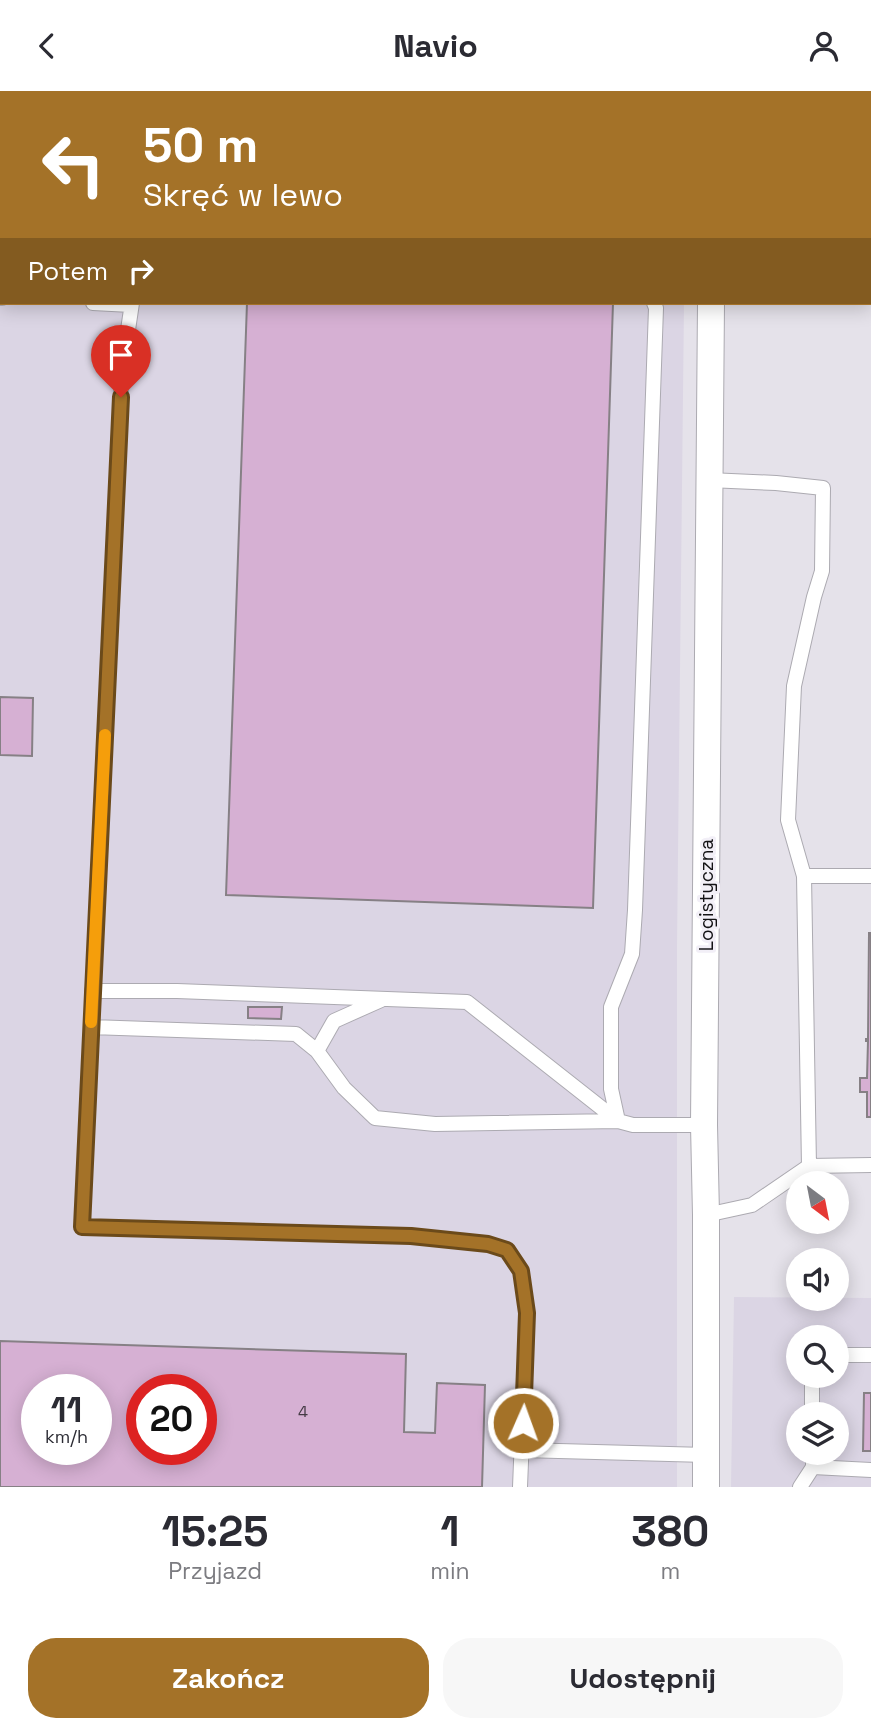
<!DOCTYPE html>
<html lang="pl">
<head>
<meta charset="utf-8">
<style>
	body { margin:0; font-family:"Space Grotesk",sans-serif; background:#f7f7f7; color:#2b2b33; height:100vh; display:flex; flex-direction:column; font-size:26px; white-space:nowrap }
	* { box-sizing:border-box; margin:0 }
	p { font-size:23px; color:#7c7c81 }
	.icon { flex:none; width:38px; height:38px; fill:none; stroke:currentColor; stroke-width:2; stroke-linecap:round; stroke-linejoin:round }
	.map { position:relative; height:1396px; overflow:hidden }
	.panel { display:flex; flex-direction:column; background:#fff; flex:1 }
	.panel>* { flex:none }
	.banner { position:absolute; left:0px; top:0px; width:872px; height:214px; box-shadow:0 4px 18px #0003; background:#a47228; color:#fff; overflow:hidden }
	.needle { width:46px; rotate:148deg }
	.controls { position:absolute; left:786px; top:1080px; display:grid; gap:14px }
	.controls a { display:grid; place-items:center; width:63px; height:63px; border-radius:50%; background:#fff; box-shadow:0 4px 18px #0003; font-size:35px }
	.speed { position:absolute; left:21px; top:1283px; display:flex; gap:14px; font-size:35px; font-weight:700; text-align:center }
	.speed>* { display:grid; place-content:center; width:91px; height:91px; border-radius:50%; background:#fff; box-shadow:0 4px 18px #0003; line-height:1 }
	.speed small { font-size:18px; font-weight:400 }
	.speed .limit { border:10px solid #d22; background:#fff; color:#111 }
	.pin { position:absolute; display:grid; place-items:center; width:60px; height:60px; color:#fff; margin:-72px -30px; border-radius:50% 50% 50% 0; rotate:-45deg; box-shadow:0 0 7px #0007 }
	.pin .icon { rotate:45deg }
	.me { position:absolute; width:77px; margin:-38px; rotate:2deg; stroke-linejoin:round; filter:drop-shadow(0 0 5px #0008) }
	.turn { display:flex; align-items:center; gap:24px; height:147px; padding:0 28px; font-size:32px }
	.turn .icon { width:91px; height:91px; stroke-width:2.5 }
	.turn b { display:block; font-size:49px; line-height:60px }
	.then { display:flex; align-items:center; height:66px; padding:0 28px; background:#0003; gap:14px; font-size:26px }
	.eta { display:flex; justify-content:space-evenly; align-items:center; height:119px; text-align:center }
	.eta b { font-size:42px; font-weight:700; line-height:49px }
	.cta { display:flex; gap:14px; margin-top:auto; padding:14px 28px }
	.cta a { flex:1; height:80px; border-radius:28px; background:#a47228; color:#fff; font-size:28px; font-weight:700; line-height:80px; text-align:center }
	.cta a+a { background:#f7f7f7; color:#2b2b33 }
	header { display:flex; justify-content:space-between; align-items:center; height:91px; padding:0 28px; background:#fff; font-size:32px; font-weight:700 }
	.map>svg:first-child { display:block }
</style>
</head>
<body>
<header><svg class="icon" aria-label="back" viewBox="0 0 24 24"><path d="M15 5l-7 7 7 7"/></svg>Navio<svg class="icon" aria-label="person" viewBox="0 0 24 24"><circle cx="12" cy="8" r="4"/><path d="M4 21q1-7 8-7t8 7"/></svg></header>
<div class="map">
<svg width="871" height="1396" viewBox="0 0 871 1396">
	<rect width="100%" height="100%" fill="#e5e2ea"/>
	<path fill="#dbd5e4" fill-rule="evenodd" d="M0 0H684V2H2V212H684L677 855V1396H0ZM37 1298H96V1358H37ZM142 1298H201V1358H142Z
		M734 1206 871 1207V1396H731ZM798 1246H836V1284H798ZM798 1323H836V1362H798Z"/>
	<path fill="#d6b0d3" stroke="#868085" stroke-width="2" fill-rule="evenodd" d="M247 212H613L593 817 226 804Z
		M0 606 33 607 32 665 0 664Z
		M869 842H871V1026H867V1001H860V987H867L868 950H866V948H868Z
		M248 916H282L281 928 248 927Z
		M0 1250 406 1263 404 1341 435 1342 437 1292 485 1294 482 1396H0ZM37 1298H96V1358H37ZM142 1298H201V1358H142Z
		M864 1302H871V1360H863Z"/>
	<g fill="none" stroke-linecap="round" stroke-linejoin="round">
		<defs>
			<path id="lane" d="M612 2V0
				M870 36H871
				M0 90H2
				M870 163H871
				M0 207H2
				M93 212 131 214
				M132 212 122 279 82 1136 411 1145 488 1153 507 1159 521 1180 527 1222 520 1396
				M709 389 776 392 823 397 822 480 814 506 794 595 788 729 804 785
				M92 900H177L467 911 618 1030
				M91 936 296 943 317 960 344 997 375 1027 435 1033 618 1030 633 1034H704
				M317 960 334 930 381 909
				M618 1030 611 998V916L632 863 635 819 656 217 654 212
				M809 1075 804 785H871
				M706 1124 752 1114 809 1075 871 1074
				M836 1269 844 1264H871
				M812 1323V1294L819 1284
				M522 1359 706 1364
				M813 1376 871 1379
				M800 1396 813 1376V1362"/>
			<path id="street" d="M713 2V0
				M706 1396V1124L704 1034 711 212"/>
		</defs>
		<use href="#lane" stroke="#acaab1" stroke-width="16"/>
		<use href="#street" stroke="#acaab1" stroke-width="28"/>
		<use href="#lane" stroke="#fff" stroke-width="14"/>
		<use href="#street" stroke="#fff" stroke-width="26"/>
	</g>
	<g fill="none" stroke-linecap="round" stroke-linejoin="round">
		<defs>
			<path id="route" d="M121 306 82 1136 411 1145 488 1153 507 1159 521 1180 527 1222 523 1332"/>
		</defs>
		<use href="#route" stroke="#6b4a1a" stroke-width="18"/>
		<use href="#route" stroke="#a47228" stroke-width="12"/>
		<path stroke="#f59e0b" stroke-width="12" d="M91 931 105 644"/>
	</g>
	<g text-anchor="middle" stroke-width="6" stroke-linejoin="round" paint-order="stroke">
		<g font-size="16" fill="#443a44">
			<text x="303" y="1326">4</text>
		</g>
		<g font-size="19" fill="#131215" stroke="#f2eff7">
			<text transform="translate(706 804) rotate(-90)" y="7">Logistyczna</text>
		</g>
	</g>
</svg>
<div class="controls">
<a><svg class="needle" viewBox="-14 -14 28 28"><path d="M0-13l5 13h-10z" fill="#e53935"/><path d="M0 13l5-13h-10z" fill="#7c7c81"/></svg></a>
<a><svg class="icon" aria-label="sound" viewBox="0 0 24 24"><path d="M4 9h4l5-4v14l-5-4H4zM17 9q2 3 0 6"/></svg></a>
<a><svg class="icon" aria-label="search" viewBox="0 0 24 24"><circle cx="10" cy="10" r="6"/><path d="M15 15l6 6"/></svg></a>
<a><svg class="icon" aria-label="layers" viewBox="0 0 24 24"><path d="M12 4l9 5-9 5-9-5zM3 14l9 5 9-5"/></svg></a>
</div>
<div class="speed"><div>11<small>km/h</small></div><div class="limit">20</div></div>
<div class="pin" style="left:121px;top:306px;background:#d93025"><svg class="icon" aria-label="arrive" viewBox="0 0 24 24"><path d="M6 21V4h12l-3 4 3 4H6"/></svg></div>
<svg class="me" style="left:523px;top:1332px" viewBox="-20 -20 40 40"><circle r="17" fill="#a47228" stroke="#fff" stroke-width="3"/><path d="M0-11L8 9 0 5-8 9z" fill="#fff"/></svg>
<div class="banner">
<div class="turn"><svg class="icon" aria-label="left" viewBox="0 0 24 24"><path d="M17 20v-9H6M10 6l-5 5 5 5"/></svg><div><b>50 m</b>Skręć w lewo</div></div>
<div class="then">Potem<svg class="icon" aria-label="right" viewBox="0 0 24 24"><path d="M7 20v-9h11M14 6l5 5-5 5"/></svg></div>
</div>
</div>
<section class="panel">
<div class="eta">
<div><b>15:25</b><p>Przyjazd</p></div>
<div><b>1</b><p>min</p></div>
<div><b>380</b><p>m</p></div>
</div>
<div class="cta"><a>Zakończ</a><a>Udostępnij</a></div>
</section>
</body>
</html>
